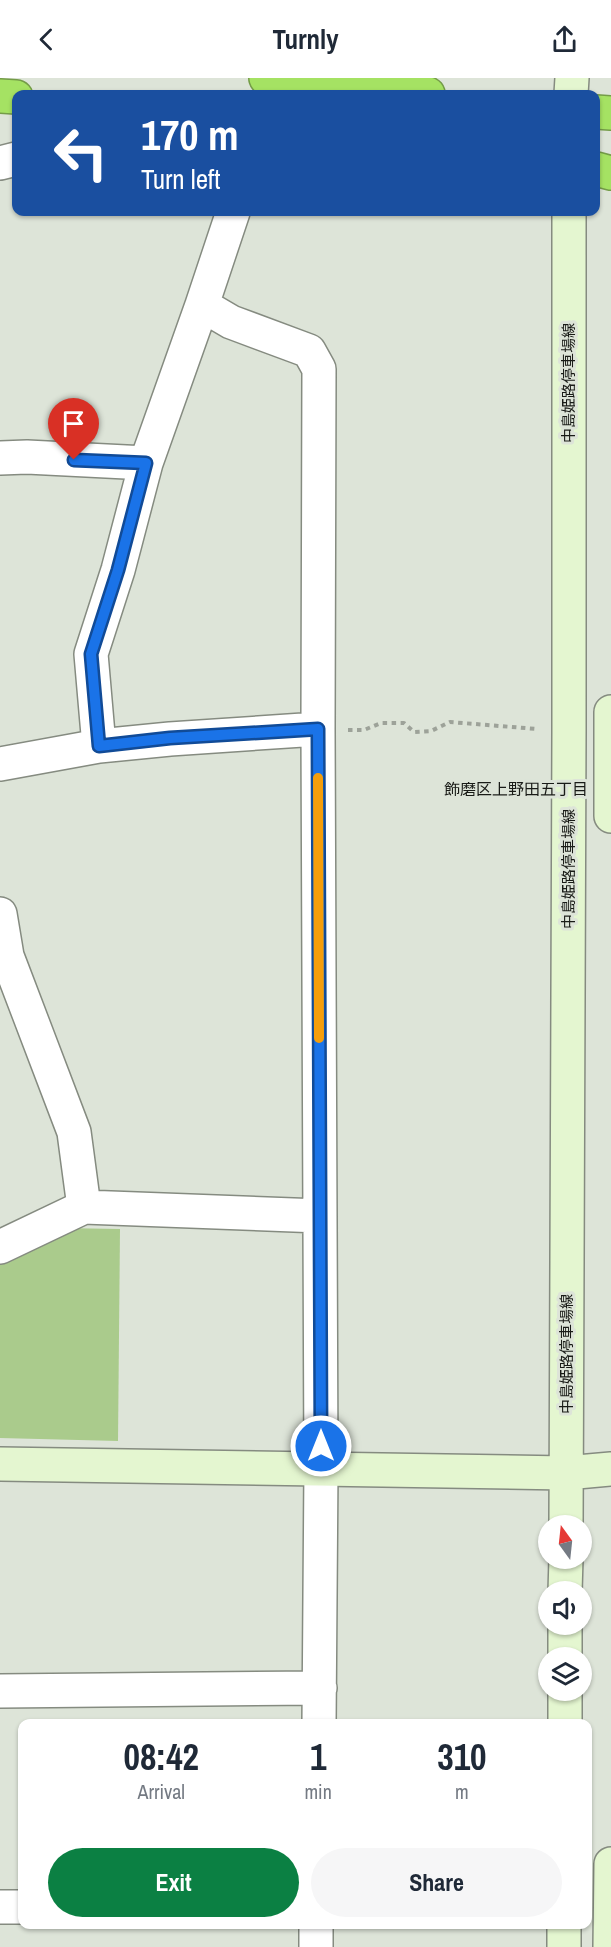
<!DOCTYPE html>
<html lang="en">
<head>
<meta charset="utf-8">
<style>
	body { margin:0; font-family:"Archivo Narrow","Noto Sans JP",sans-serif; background:#f6f6f7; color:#1f2937; height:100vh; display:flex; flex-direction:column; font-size:22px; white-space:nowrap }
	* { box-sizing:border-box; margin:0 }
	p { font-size:20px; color:#747a83 }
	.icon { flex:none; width:33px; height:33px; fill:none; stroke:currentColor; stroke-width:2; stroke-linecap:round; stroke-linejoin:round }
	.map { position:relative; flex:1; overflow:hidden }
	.panel { position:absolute; left:18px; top:1641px; width:574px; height:210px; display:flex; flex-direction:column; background:#fff; border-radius:12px; box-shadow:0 2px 4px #0004 }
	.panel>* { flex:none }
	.guide { position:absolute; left:12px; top:12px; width:588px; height:126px; border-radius:12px; box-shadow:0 2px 4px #0004; background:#1a4fa0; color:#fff; overflow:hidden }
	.needle { width:39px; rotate:345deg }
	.fabs { position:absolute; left:538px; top:1437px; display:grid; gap:12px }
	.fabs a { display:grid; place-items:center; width:54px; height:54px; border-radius:50%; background:#fff; box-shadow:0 2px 4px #0004; font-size:30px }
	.pin { position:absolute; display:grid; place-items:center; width:51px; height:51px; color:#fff; margin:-62px -26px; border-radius:50% 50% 50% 0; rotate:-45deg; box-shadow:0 0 6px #0007 }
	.pin .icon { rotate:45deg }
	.me { position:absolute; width:66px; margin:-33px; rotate:0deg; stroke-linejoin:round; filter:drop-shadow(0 0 4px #0008) }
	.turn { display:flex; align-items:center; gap:21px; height:126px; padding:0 30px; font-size:27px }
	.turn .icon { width:78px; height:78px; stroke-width:2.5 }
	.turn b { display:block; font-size:42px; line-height:51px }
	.eta { display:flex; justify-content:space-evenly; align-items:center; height:102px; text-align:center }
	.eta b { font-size:36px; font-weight:700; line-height:42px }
	.primary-button { display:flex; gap:12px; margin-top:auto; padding:12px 30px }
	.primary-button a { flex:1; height:69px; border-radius:36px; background:#0b8043; color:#fff; font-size:24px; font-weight:700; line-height:69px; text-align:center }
	.primary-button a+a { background:#f6f6f7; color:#1f2937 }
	header { display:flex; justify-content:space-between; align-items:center; height:78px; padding:0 30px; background:#fff; font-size:27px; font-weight:700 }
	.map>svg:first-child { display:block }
</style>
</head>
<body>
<header><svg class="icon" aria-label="back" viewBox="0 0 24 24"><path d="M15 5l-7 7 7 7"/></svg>Turnly<svg class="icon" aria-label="share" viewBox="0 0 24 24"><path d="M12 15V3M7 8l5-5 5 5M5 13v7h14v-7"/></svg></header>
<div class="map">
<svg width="611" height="1869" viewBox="0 0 611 1869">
	<rect width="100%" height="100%" fill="#dde4d8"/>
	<path fill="#aacb8c" d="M61 1150 120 1151 118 1363 0 1360V1185Z"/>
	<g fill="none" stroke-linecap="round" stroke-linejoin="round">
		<defs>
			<path id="street" d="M0 85 16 81
				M202 227 231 244 309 273 319 291 318 651 321 1390 319 1646
				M0 380 27 379 146 385
				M99 668 91 576 118 492 146 385 202 227 233 134
				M0 686 99 668 170 661 318 651
				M0 836 7 878 74 1054 84 1129
				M0 1169 84 1129 320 1138
				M0 1613 320 1610
				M0 1829H22
				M316 1846V1869"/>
			<path id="secondary" d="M571 16 572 0
				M611 634V738
				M0 1386 566 1395 611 1391
				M566 1448 569 654V134
				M565 1514 566 1480
				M565 1580V1546
				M565 1646V1612
				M564 1869V1846
				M610 1869 611 1786"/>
			<path id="highway" d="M266 0 428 16
				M0 18 16 19
				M596 34 611 35
				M596 91 611 95"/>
		</defs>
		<use href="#street" stroke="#858b80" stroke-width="36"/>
		<use href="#secondary" stroke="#858b80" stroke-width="36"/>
		<use href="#highway" stroke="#749c48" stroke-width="36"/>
		<path stroke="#9da299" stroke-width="4" stroke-dasharray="4.5 4.5" stroke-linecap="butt" d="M348 652H364L381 645H404L414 654 431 653 450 644 537 651"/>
		<use href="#street" stroke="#fff" stroke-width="33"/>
		<use href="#secondary" stroke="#e4f6d0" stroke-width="33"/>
		<use href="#highway" stroke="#a5e263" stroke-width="33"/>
	</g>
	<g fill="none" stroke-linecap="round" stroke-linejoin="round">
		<defs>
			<path id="route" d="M74 382 146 385 118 492 91 576 99 668 170 660 318 651 321 1368"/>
		</defs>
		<use href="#route" stroke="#114b97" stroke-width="15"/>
		<use href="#route" stroke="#1a73e8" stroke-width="10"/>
		<path stroke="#f59e0b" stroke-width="10" d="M318 700 319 960"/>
	</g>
	<g text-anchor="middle" stroke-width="6" stroke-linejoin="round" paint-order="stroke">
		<g font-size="15" fill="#191b17" stroke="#dde4d8">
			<text transform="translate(569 305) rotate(-90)" y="5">中島姫路停車場線</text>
			<text transform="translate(569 791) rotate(-90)" y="5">中島姫路停車場線</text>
			<text transform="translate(567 1276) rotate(-90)" y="5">中島姫路停車場線</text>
		</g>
		<g font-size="16" fill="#191b17" stroke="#dde4d8">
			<text x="516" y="717">飾磨区上野田五丁目</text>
		</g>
	</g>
</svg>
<div class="fabs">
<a><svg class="needle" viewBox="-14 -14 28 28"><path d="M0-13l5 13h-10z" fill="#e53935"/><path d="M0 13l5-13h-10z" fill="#747a83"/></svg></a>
<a><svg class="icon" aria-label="sound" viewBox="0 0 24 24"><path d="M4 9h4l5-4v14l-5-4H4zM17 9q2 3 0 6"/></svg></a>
<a><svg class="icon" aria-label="layers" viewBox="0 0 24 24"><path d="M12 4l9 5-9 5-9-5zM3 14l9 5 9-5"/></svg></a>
</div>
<div class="pin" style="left:74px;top:382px;background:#d93025"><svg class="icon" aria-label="arrive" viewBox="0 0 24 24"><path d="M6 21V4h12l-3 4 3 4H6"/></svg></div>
<svg class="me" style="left:321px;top:1368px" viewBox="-20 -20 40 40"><circle r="17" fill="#1a73e8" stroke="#fff" stroke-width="3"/><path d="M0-11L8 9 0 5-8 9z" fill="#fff"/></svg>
<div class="guide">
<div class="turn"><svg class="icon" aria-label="left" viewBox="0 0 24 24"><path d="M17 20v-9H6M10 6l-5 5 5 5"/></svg><div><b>170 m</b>Turn left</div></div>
</div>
<section class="panel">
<div class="eta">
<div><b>08:42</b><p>Arrival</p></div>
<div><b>1</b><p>min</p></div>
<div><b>310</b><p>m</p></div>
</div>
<div class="primary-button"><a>Exit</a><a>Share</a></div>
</section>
</div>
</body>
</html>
